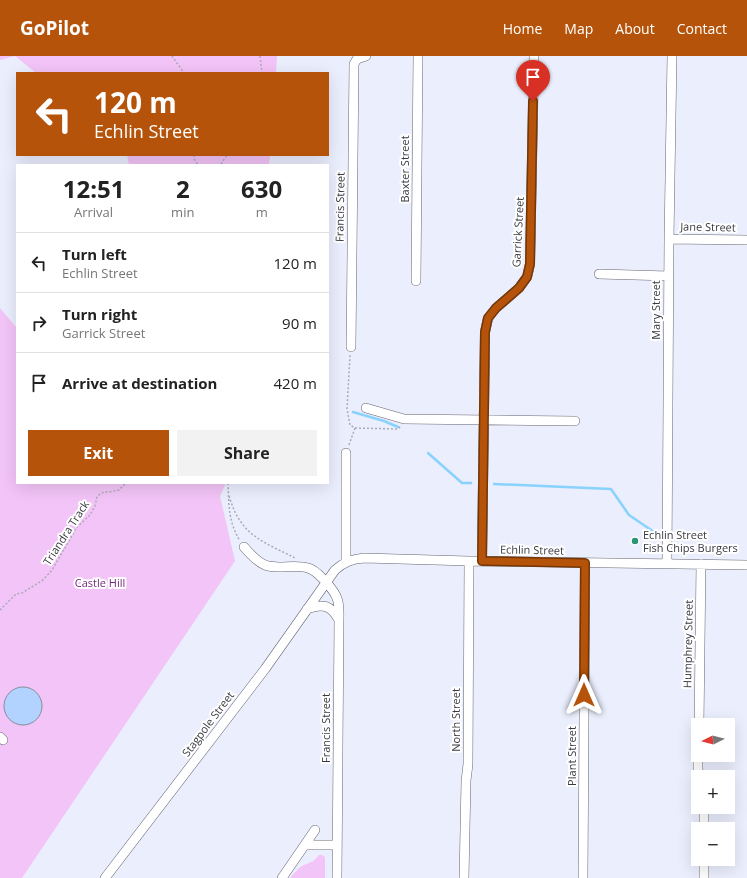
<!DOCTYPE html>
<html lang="en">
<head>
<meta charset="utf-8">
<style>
	body { margin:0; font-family:"Open Sans",sans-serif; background:#f2f2f2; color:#222; height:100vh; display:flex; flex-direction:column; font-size:15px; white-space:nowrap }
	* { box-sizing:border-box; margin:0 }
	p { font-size:13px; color:#767676 }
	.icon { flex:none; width:22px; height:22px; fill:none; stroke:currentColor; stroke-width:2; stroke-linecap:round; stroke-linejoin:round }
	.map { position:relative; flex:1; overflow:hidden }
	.details { position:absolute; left:16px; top:108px; width:313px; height:320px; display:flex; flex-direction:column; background:#fff; border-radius:0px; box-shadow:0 4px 16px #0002 }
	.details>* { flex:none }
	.hud { position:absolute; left:16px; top:16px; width:313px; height:84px; border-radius:0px; box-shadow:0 4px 16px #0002; background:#b45309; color:#fff; overflow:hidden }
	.needle { width:26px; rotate:264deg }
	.controls { position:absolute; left:691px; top:662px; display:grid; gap:8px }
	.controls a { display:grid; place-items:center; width:44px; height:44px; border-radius:0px; background:#fff; box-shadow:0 4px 16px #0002; font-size:20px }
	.pin { position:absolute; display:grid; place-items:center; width:34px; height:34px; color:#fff; margin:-41px -17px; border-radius:50% 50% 50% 0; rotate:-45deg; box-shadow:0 0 4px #0007 }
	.pin .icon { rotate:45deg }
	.me { position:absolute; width:44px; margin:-22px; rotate:0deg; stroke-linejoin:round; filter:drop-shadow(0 0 3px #0008) }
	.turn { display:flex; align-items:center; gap:14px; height:84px; padding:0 12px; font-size:18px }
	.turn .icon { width:52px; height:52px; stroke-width:2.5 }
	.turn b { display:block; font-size:28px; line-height:34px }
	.eta { display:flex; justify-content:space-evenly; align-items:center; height:68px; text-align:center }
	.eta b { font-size:24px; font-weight:700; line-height:28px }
	.primary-button { display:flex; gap:8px; margin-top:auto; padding:8px 12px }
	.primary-button a { flex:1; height:46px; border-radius:0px; background:#b45309; color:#fff; font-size:16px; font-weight:700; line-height:46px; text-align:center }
	.primary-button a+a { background:#f2f2f2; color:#222 }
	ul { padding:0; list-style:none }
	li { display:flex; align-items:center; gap:12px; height:60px; padding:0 12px; border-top:1px solid #e0e0e0 }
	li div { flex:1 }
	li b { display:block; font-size:15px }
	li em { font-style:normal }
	header { display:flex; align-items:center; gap:24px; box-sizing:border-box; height:56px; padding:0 20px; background:#b45309; color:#fff }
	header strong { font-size:19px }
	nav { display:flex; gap:22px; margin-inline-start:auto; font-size:14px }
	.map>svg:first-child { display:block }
</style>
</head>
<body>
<header>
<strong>GoPilot</strong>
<nav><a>Home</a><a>Map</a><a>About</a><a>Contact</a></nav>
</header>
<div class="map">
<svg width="747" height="822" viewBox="0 0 747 822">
	<rect width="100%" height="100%" fill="#ebeefd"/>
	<path fill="#f3c4f7" d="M0 0H277L276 17H36L15 0 0 4Z
		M127 99H270L269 109H129Z
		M0 252 15 270H17V427H226L220 440 235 505 22 822H0Z
		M319 799H322L325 801V822H290C294 818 297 813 302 810 310 806 313 807 319 799Z"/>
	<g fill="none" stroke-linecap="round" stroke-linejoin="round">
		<path stroke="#88d2fd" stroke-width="2.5" d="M353 356 384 365 398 371
			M428 397 462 427H471
			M494 428 611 433 629 459 654 476"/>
	</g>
	<path fill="#b2d2ff" stroke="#858d99" d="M4 650a19 19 0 1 1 38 0a19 19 0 1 1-38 0Z"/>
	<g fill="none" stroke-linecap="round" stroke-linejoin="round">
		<defs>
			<path id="minor" d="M669 183 747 184
				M599 218 669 220
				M416 225 418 0
				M351 291 354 8 357 3 366 0
				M366 352 404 363 575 365
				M244 491C250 498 259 508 268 510 281 513 295 508 308 512 317 514 332 532 336 540 340 547 339 556 339 564L337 822
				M482 505 485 276 488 262 496 252 519 232 527 221 530 208 534 0
				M346 506V397
				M667 508 669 183 672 0
				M307 553C323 547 331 549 339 564
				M699 669 701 508
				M0 681 3 684
				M698 699V713L700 721
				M704 773V751
				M305 789H337
				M105 822 265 613 335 514C344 506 352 503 364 502L469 505 747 509
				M282 822 315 774
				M464 822 466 725 468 708 469 505
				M583 822 585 507
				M704 822V803"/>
		</defs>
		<use href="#minor" stroke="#646572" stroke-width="10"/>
		<path stroke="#a9abb7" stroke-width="1.5" stroke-dasharray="2 2" stroke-linecap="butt" d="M172 0 184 17
			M260 0 262 17
			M194 99V103L198 109
			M217 109 221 108 227 99
			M355 372 398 373 401 370
			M349 389 355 372 350 369 347 353 350 299
			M228 427C229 449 228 465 240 485
			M229 440C232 449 235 458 241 466 253 484 276 492 295 502
			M0 554 16 538 22 537 43 524 52 514 77 471 90 459 95 450 97 441 100 438 104 436H109L119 434 126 427"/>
		<use href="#minor" stroke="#fff" stroke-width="9"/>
	</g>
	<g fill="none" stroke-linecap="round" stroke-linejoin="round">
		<defs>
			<path id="route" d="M533 45 530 208 527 221 519 232 496 252 488 262 485 276 482 505 585 507 584 639"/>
		</defs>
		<use href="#route" stroke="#753606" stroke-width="10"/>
		<use href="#route" stroke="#b45309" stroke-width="7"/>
	</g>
	<circle fill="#2b9473" stroke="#fff" stroke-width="1.5" cx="635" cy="485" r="4"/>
	<g text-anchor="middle" stroke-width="4" stroke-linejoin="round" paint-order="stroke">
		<g font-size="11" fill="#393a40" stroke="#fff">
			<text transform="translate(405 113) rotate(-90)" y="4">Baxter Street</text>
			<text transform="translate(340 151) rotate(-89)" y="4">Francis Street</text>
			<text transform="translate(708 171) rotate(1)" y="4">Jane Street</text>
			<text transform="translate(518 176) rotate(-87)" y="4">Garrick Street</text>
			<text transform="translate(656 254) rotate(-90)" y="4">Mary Street</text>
			<text transform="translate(66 477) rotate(-57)" y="4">Triandra Track</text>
			<text transform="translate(532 494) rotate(1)" y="4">Echlin Street</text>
			<text transform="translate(688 588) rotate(-89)" y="4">Humphrey Street</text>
			<text transform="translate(456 664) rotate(-90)" y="4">North Street</text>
			<text transform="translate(208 668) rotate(-53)" y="4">Stagpole Street</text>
			<text transform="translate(326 672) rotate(-90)" y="4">Francis Street</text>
			<text transform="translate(572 700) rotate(-90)" y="4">Plant Street</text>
		</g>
		<g font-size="11" fill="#393a40" stroke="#fff" text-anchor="start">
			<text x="643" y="483">Echlin Street<tspan x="643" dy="13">Fish Chips Burgers</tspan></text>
		</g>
		<g font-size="11" fill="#742a7c" stroke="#fff">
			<text x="100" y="531">Castle Hill</text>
		</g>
	</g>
</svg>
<div class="controls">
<a><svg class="needle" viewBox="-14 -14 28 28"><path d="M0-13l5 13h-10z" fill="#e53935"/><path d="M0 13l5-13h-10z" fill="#767676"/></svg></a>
<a>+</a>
<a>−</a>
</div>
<div class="pin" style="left:533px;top:45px;background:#d93025"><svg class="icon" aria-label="arrive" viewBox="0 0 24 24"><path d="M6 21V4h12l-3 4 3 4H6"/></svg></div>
<svg class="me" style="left:584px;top:639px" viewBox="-20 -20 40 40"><path d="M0-17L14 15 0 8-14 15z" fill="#b45309" stroke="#fff" stroke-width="4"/></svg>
<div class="hud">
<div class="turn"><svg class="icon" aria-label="left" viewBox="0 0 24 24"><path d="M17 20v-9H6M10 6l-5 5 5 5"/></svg><div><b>120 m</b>Echlin Street</div></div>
</div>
<section class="details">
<div class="eta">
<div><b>12:51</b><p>Arrival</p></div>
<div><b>2</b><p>min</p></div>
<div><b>630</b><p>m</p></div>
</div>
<ul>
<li><svg class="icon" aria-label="left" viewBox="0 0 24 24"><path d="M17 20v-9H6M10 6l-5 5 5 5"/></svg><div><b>Turn left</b><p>Echlin Street</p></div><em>120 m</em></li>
<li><svg class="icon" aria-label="right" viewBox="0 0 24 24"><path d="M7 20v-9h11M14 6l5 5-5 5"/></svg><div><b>Turn right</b><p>Garrick Street</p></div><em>90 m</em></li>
<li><svg class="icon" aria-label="arrive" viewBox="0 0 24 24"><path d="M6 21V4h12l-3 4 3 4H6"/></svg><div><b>Arrive at destination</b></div><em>420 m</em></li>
</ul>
<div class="primary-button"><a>Exit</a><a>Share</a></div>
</section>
</div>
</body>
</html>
